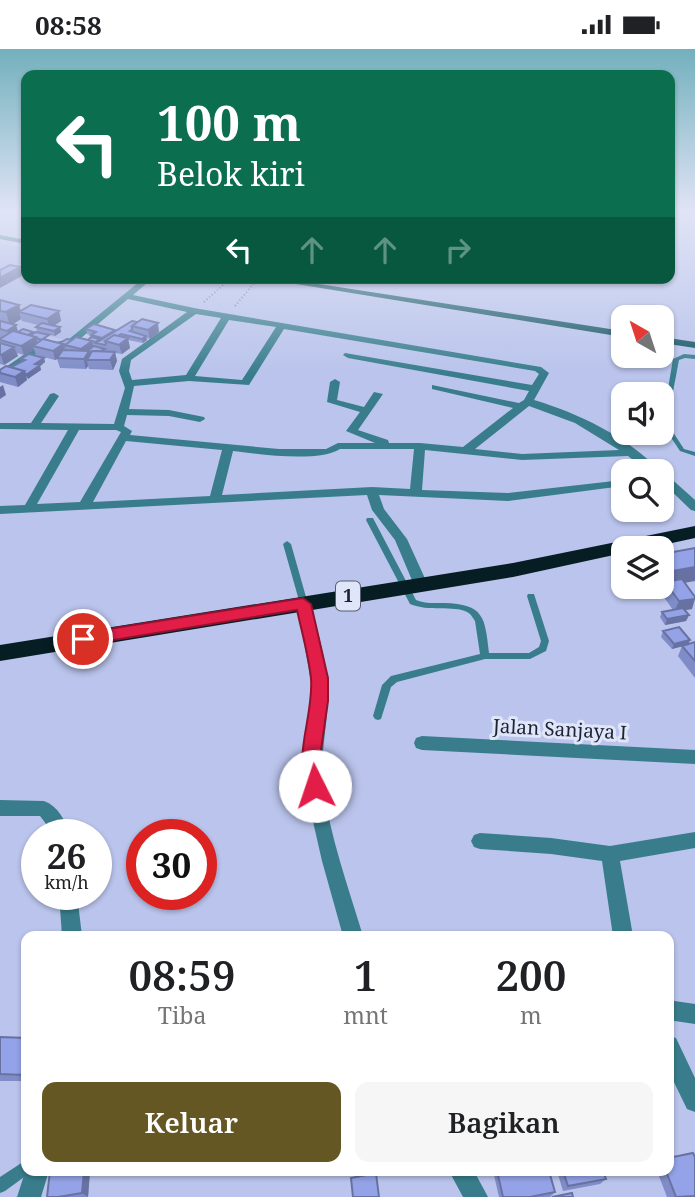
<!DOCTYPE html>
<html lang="id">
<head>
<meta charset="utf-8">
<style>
	body { margin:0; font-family:"Noto Serif",serif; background:#f6f6f6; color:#202124; height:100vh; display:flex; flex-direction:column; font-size:26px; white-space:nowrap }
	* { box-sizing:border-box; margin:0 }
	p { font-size:23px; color:#757577 }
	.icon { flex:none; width:38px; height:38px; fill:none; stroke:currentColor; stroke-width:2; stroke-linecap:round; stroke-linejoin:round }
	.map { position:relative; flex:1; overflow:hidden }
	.side { position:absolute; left:21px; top:882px; width:653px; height:245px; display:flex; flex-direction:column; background:#fff; border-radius:14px; box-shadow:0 2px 5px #0004 }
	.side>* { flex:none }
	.hud { position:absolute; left:21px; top:21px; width:654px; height:214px; border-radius:14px; box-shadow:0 2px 5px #0004; background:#0b6e4f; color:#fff; overflow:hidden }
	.needle { width:46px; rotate:321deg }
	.tools { position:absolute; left:611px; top:256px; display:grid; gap:14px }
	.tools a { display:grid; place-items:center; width:63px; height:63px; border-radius:14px; background:#fff; box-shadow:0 2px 5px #0004; font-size:35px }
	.speed { position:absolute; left:21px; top:770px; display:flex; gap:14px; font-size:35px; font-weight:700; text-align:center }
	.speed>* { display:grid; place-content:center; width:91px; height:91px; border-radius:50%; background:#fff; box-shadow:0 2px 5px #0004; line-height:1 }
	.speed small { font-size:18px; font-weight:400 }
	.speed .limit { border:10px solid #d22; background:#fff; color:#111 }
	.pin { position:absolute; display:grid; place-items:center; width:60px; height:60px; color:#fff; margin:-30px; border:4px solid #fff; border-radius:50%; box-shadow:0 2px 7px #0007 }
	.me { position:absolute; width:77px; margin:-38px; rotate:356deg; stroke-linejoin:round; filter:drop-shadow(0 0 5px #0008) }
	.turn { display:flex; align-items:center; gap:24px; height:147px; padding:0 21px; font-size:32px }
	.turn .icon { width:91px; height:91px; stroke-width:2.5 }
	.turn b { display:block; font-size:49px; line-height:60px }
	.lanes { display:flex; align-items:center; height:66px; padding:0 21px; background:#0003; justify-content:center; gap:35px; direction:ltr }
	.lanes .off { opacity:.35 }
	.eta { display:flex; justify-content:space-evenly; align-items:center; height:119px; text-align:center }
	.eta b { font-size:42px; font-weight:600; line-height:49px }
	.action { display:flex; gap:14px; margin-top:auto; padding:14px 21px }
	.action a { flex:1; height:80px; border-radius:14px; background:#655724; color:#fff; font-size:28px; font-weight:600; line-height:80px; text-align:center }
	.action a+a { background:#f6f6f6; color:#202124 }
	.status { display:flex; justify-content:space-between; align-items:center; height:49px; padding:0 35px; background:#fff; direction:ltr }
	.status svg { height:19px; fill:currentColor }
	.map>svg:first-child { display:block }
</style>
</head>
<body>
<div class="status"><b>08:58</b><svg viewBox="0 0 49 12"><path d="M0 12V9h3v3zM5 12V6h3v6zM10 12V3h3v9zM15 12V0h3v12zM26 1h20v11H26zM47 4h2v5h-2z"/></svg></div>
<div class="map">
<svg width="695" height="1148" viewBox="0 0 695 1148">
	<rect width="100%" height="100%" fill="#bac4ec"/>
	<path fill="#adb8e6" d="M0 195 26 199V229H145L67 291 0 278Z"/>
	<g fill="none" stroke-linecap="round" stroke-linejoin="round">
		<path stroke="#747c98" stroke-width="2" stroke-dasharray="1 2.5" stroke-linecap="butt" d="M204 253 231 229
			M235 257 255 233"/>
		<path fill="#397d8c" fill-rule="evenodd" d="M87 229 111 230 124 229 111 234Z
			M684 305 695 306V310L685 309 679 311 667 374 684 400 695 403V407L680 402 662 375 673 310Z
			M367 469H373L374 471 416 551C425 555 434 554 444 554 484 555 485 568 489 604H529L539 598 541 592 527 547 528 545H534L549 592 546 602 530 610H485L397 633 391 638 381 670 378 671 375 670 373 667 382 636 391 627 480 605 475 572C472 568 472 566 467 563 454 556 428 563 410 555L366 471Z
			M287 492 291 495 308 555 304 558 300 555 283 495Z
			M26 1111V1122H32L31 1123 5 1142 0 1144V1128Z"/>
		<path fill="#397d8c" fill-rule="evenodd" d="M144 229H153L133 246 194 259 541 318 549 324 534 351C578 364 628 388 660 422H647L628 407 522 411 425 401 422 441 508 444 623 431V437L508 452 379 446 384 460 407 490 428 536 421 541 414 536 395 491 372 461 367 446 0 465V457L25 456 68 381 0 380V374H31L50 345 54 344 59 347 41 374 114 375 125 339 119 322 122 310 187 263 128 250 75 294 41 302 0 329V322L35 298 69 290ZM196 265 221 269 186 326 132 331 129 322 131 311ZM229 271 276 278 242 331 195 327ZM284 280 535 322 539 325 532 336 345 304 343 306 348 309 529 342 524 351 519 354 432 336V340L513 359 463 398 420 394H389L388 391 358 381 383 345 374 343 364 358 337 351 340 333 335 330 330 333 327 353 360 363 346 382 375 394H338L326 400H279L130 386 132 382 124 377 127 366 169 367 200 373 205 370 204 368 169 361 129 360 134 337 189 332 249 336ZM529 357 575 374 619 401 522 405 475 400ZM79 381H116L121 383 80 453 37 455ZM126 392 222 401 210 447 93 453ZM340 400H414L410 440 372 438 222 446 233 402C259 405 318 414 340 400Z
			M662 424 666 425 695 451V462L691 461 662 433Z
			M304 550 311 555C318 586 329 618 328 650 327 679 320 707 323 736 330 788 348 837 363 887H343L322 812 309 755 306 713 312 638 297 555Z
			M422 687 695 701V715L422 701 416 699 414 694 416 689Z
			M0 751 44 752C58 757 66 772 70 786H52L50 780 40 767H0Z
			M695 783V799L620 812 633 887H613L602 812 551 805 480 800 474 798 471 792 474 786 480 784 551 789 610 797Z
			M59 845H77L82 887H62Z
			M668 951 695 955V975L668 971Z
			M668 987 676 989 695 1029V1063L687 1060 668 1021Z
			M26 1120V1122H49L41 1148H17Z
			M449 1122H474L488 1148H463Z"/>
		<path fill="#125460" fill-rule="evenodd" d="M0 186 26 191V195L0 190Z
			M259 229H280L623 282V288Z
			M662 288 695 293V299L662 294Z"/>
		<path fill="#051d23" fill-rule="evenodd" d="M695 477V489L649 499H623V504L513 528 0 612V596L513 514Z"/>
	</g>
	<path fill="#7f8cc7" d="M0 251 19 256 21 262H59L61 272 54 277 60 278 61 283 55 287 37 283 36 278 38 276 22 272 21 270 13 275 16 276 18 283H33L34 284 50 291H49L60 294 72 291H88L92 288 91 286 87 285 86 280 115 281V283L132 272 159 283 150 290 146 289 147 291 143 294 128 291 130 299 122 305 115 304 117 312 113 321 89 320 88 317 86 320 60 319 57 310 55 311 36 306 34 300 24 306 17 304 18 307 4 316 0 315Z
		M44 309 45 313 40 317 41 321 26 330 27 331 18 338 0 333V321L11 318 22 313 21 310Z
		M662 505 685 534 692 560 685 561 689 566 686 572 665 576 660 568 662 563 673 561 661 544 663 538H661L660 537H662Z
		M663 582 690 591 688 595 695 593V629L678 607 682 597 672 600 661 588Z
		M0 988 26 989V1032H0Z
		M695 1108V1148H667L657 1122H668Z
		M50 1122H90L88 1148H47Z
		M493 1122H549L555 1143 550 1148H499Z
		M557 1122H603L606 1130 600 1135 563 1142Z"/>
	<path fill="#6872a2" d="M20 218 22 227 0 239V229Z
		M19 256 21 264 19 263 21 270 10 277 6 263Z
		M59 262 61 272 50 279 47 270Z
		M158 274 159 283 150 290 148 281Z
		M16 276 19 286 10 291 7 282Z
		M60 278 61 283 55 287 54 282Z
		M146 287 147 291 143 294 142 290Z
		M36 288 38 297H33L34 300 24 306 21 297Z
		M128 289 130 299 122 305 119 296Z
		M92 292 94 301 87 311 88 317 86 320 81 300Z
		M63 295 66 304 57 309V310L55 311 53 302Z
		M14 298 18 307 4 316 1 306Z
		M115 303 117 312 113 321 110 311Z
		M44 309 45 313 40 317 41 321 28 330 26 326 35 315Z
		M24 322 27 331 18 338 15 328Z
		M3 336 6 346 0 350V338Z
		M695 518V532L668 537 665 533 663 538H661L667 523Z
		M695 550 692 560 674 563 679 552Z
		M689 566 686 572 665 576 667 570Z
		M690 591 688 596 672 600 674 595Z
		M84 1122H90L88 1148 82 1144Z"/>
	<path fill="#94a3e7" stroke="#6872a2" stroke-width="2" d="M10 216 20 218 0 229V221Z
		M0 251 19 256 6 263 0 262Z
		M31 256 59 262 47 270 19 263Z
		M142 270 158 274 148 281 132 277Z
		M0 272 16 276 7 282 0 280Z
		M132 272 137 273 132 277V281L130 282 146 287 142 290 121 285 118 287 114 286 105 292 106 295 105 296 96 294Z
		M42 274 60 278 54 282 36 278Z
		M94 275 115 281 102 289 91 286 96 283 86 280Z
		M23 280 33 283 28 286 18 283Z
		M13 282 36 288 21 297 0 291V290Z
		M36 283 49 286 41 291 30 286Z
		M114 286 128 289 119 296 105 292Z
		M76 288 92 292 81 300 65 296Z
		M91 288 100 290 95 293 88 291Z
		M43 290 63 295 53 302 33 297Z
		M67 290 72 291 65 296V297L63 295 60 294Z
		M0 294 14 298 1 306H0Z
		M94 297 105 300 101 302H92L90 304 89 302H87Z
		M63 301 89 302 84 310 57 309Z
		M92 302 115 303 110 311H87Z
		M29 305 44 309 35 315 40 316 26 326 24 322 11 318 25 311 21 310Z
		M6 317 24 322 15 328 0 324V321Z
		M641 496 643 499 626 498Z
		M695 499V518L667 523 662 516V505Z
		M682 530 695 548V550L679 552 665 533Z
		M683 559 689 566 667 570 662 563Z
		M679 578 690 591 674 595 663 582Z
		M695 593V612L682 597Z
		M0 988 26 989V1026L0 1025Z
		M693 1104 695 1108V1147L676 1148 666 1122H668V1109Z
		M50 1122H84L82 1144 58 1148H47Z
		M497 1122H549L555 1143 530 1148H503Z
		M563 1122H603L606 1130 568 1137Z
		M376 1124 379 1148H353L351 1129Z
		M572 1144 573 1148H552Z"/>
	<linearGradient id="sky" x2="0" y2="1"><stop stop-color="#73b0bd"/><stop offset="0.5" stop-color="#e0e4f6"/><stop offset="1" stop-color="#e0e4f6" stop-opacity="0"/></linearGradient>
	<rect width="695" height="325" fill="url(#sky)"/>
	<path fill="#e11d48" stroke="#92132f" stroke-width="2" d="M303 549 311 555 328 629V652L321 701 324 737 322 743H308C292 709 314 666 311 630 309 608 302 584 297 561L83 596 75 590 83 584Z"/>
	<g text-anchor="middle" stroke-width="6" stroke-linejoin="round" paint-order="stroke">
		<rect fill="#e0e6fa" stroke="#585d6d" stroke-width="2" x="336" y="532.5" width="24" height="29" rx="5"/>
		<g font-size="18" font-weight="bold" fill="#1e2231">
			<text x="348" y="553">1</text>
		</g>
		<g font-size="19" fill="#1e2231" stroke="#e0e6fa">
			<text transform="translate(560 680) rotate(3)" y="7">Jalan Sanjaya I</text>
		</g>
	</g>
</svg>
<div class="tools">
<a><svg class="needle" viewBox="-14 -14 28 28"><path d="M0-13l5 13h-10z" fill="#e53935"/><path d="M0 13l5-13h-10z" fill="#757577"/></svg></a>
<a><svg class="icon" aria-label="sound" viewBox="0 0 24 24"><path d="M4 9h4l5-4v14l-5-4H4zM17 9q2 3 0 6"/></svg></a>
<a><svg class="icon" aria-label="search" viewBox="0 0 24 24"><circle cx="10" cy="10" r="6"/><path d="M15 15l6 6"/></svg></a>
<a><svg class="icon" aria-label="layers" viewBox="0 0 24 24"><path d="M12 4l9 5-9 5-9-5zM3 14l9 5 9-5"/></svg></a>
</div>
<div class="speed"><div>26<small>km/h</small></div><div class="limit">30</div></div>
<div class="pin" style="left:83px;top:590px;background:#d93025"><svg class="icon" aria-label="arrive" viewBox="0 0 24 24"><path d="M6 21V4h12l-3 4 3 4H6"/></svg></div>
<svg class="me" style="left:315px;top:737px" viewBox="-20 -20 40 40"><circle r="19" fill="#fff"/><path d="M0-13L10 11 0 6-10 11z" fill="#e11d48"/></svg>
<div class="hud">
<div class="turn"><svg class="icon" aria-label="left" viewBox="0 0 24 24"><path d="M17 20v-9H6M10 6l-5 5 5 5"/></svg><div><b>100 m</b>Belok kiri</div></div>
<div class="lanes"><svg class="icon" aria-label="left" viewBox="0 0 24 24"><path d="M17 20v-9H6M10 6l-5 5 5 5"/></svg><svg class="icon off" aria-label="ahead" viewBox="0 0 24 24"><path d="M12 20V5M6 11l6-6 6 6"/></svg><svg class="icon off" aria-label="ahead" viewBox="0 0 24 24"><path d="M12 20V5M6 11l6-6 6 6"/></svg><svg class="icon off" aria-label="right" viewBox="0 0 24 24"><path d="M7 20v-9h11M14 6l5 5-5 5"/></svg></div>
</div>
<section class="side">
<div class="eta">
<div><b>08:59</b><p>Tiba</p></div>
<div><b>1</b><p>mnt</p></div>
<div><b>200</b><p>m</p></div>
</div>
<div class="action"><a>Keluar</a><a>Bagikan</a></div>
</section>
</div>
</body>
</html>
